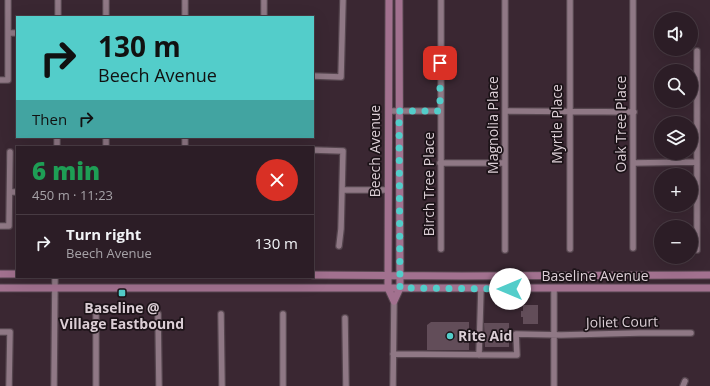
<!DOCTYPE html>
<html lang="en">
<head>
<meta charset="utf-8">
<style>
	body { margin:0; font-family:"Open Sans",sans-serif; background:#34262e; color:#f1f3f6; height:100vh; display:flex; flex-direction:column; font-size:15px; white-space:nowrap }
	* { box-sizing:border-box; margin:0 }
	p { font-size:13px; color:#a6a2a7 }
	.icon { flex:none; width:22px; height:22px; fill:none; stroke:currentColor; stroke-width:2; stroke-linecap:round; stroke-linejoin:round }
	.map { position:relative; flex:1; overflow:hidden }
	.panel { position:absolute; left:16px; top:146px; width:298px; height:132px; display:flex; flex-direction:column; background:#2c1d26; border-radius:0px; box-shadow:0 4px 16px #0002,0 0 0 1px #483b43 }
	.panel>* { flex:none }
	.banner { position:absolute; left:16px; top:16px; width:298px; height:122px; border-radius:0px; box-shadow:0 4px 16px #0002,0 0 0 1px #483b43; background:#53cdca; color:#111; overflow:hidden }
	.buttons { position:absolute; left:654px; top:12px; display:grid; gap:8px }
	.buttons a { display:grid; place-items:center; width:44px; height:44px; border-radius:50%; background:#2c1d26; box-shadow:0 4px 16px #0002,0 0 0 1px #483b43; font-size:20px }
	.pin { position:absolute; display:grid; place-items:center; width:34px; height:34px; color:#fff; margin:-17px; border-radius:8px; box-shadow:0 2px 6px #0006 }
	.me { position:absolute; width:44px; margin:-22px; rotate:270deg; stroke-linejoin:round; filter:drop-shadow(0 0 3px #0008) }
	.turn { display:flex; align-items:center; gap:14px; height:84px; padding:0 16px; font-size:18px }
	.turn .icon { width:52px; height:52px; stroke-width:2.5 }
	.turn b { display:block; font-size:28px; line-height:34px }
	.then { display:flex; align-items:center; height:38px; padding:0 16px; background:#0003; gap:8px; font-size:15px }
	.round { display:grid; place-items:center; flex:none; width:42px; height:42px; border-radius:21px; background:#34262e }
	.summary { display:flex; align-items:center; justify-content:space-between; height:68px; padding:0 16px }
	h1 { font-size:24px; font-weight:800; line-height:30px; color:#1e9e55 }
	ul { padding:0; list-style:none }
	li { display:flex; align-items:center; gap:12px; height:56px; padding:0 16px; border-top:1px solid #483b43 }
	li div { flex:1 }
	li b { display:block; font-size:15px }
	li em { font-style:normal }
	.map>svg:first-child { display:block }
</style>
</head>
<body>
<div class="map">
<svg width="710" height="386" viewBox="0 0 710 386">
	<rect width="100%" height="100%" fill="#3a2732"/>
	<path fill="#624d59" d="M523 305H538V324H523V317H521V311H523Z
		M431 322H469V350H427V325Z
		M484 323H509V347H485Z"/>
	<g fill="none" stroke-linecap="round" stroke-linejoin="round">
		<defs>
			<path id="minor" d="M185 0V17
				M441 0V249
				M58 17V0
				M106 17V0
				M264 17V0
				M8 33H17
				M313 76 341 77 343 0
				M0 80H8V0
				M389 111H440
				M505 111 634 112
				M185 137V147
				M57 147V137
				M106 147V137
				M313 150 343 151 341 229 339 246
				M440 163H505
				M633 163 697 162
				M342 190H388
				M10 192H17
				M0 226H9L10 152
				M633 248V0
				M570 249V0
				M505 250V0
				M697 250V51
				M96 314V386
				M158 314 159 386
				M221 314 222 386
				M283 314V386
				M345 318 346 386
				M0 332H10L9 386
				M393 354 517 355 516 334 561 335 639 333H691
				M479 355 481 288
				M54 386 55 277
				M393 386 394 301
				M554 386V289
				M683 386 685 381"/>
			<path id="major" d="M389 0 388 288 394 301
				M0 274H17
				M313 275 462 276 710 275
				M0 288H710
				M394 301 400 288 399 0"/>
		</defs>
		<use href="#minor" stroke="#55454e" stroke-width="8"/>
		<use href="#major" stroke="#55454e" stroke-width="9"/>
		<use href="#minor" stroke="#8f7885" stroke-width="5.5"/>
		<use href="#major" stroke="#a2718f" stroke-width="7"/>
	</g>
	<g fill="none" stroke-linecap="round" stroke-linejoin="round">
		<path stroke="#53cdca" stroke-width="7" stroke-dasharray="0 12.6" d="M440 63V111H399L400 288 510 289"/>
	</g>
	<g fill="#53cdca" stroke="#1c1318" stroke-width="1.5">
		<rect x="118" y="289" width="8" height="8" rx="2"/>
		<circle cx="450" cy="336" r="4"/>
	</g>
	<g text-anchor="middle" stroke-width="3.5" stroke-linejoin="round" paint-order="stroke">
		<g font-size="14" fill="#dbced5" stroke="#1c1318">
			<text transform="translate(557 124) rotate(-90)" y="5">Myrtle Place</text>
			<text transform="translate(621 124) rotate(-90)" y="5">Oak Tree Place</text>
			<text transform="translate(493 125) rotate(-90)" y="5">Magnolia Place</text>
			<text transform="translate(375 151) rotate(-90)" y="5">Beech Avenue</text>
			<text transform="translate(429 184) rotate(-90)" y="5">Birch Tree Place</text>
			<text x="595" y="281">Baseline Avenue</text>
			<text transform="translate(622 322) rotate(-1)" y="5">Joliet Court</text>
		</g>
		<g font-size="14" font-weight="bold" fill="#dbced5" stroke="#1c1318">
			<text x="122" y="313">Baseline @<tspan x="122" dy="16">Village Eastbound</tspan></text>
			<text x="458" y="341" text-anchor="start">Rite Aid</text>
		</g>
	</g>
</svg>
<div class="buttons">
<a><svg class="icon" aria-label="sound" viewBox="0 0 24 24"><path d="M4 9h4l5-4v14l-5-4H4zM17 9q2 3 0 6"/></svg></a>
<a><svg class="icon" aria-label="search" viewBox="0 0 24 24"><circle cx="10" cy="10" r="6"/><path d="M15 15l6 6"/></svg></a>
<a><svg class="icon" aria-label="layers" viewBox="0 0 24 24"><path d="M12 4l9 5-9 5-9-5zM3 14l9 5 9-5"/></svg></a>
<a>+</a>
<a>−</a>
</div>
<div class="pin" style="left:440px;top:63px;background:#d93025"><svg class="icon" aria-label="arrive" viewBox="0 0 24 24"><path d="M6 21V4h12l-3 4 3 4H6"/></svg></div>
<svg class="me" style="left:510px;top:289px" viewBox="-20 -20 40 40"><circle r="19" fill="#fff"/><path d="M0-13L10 11 0 6-10 11z" fill="#53cdca"/></svg>
<div class="banner">
<div class="turn"><svg class="icon" aria-label="right" viewBox="0 0 24 24"><path d="M7 20v-9h11M14 6l5 5-5 5"/></svg><div><b>130 m</b>Beech Avenue</div></div>
<div class="then">Then<svg class="icon" aria-label="right" viewBox="0 0 24 24"><path d="M7 20v-9h11M14 6l5 5-5 5"/></svg></div>
</div>
<section class="panel">
<div class="summary"><div><h1>6 min</h1><p>450 m · 11:23</p></div><a class="round" style="background:#d93025;color:#fff"><svg class="icon" aria-label="close" viewBox="0 0 24 24"><path d="M6 6l12 12M18 6L6 18"/></svg></a></div>
<ul>
<li><svg class="icon" aria-label="right" viewBox="0 0 24 24"><path d="M7 20v-9h11M14 6l5 5-5 5"/></svg><div><b>Turn right</b><p>Beech Avenue</p></div><em>130 m</em></li>
</ul>
</section>
</div>
</body>
</html>
